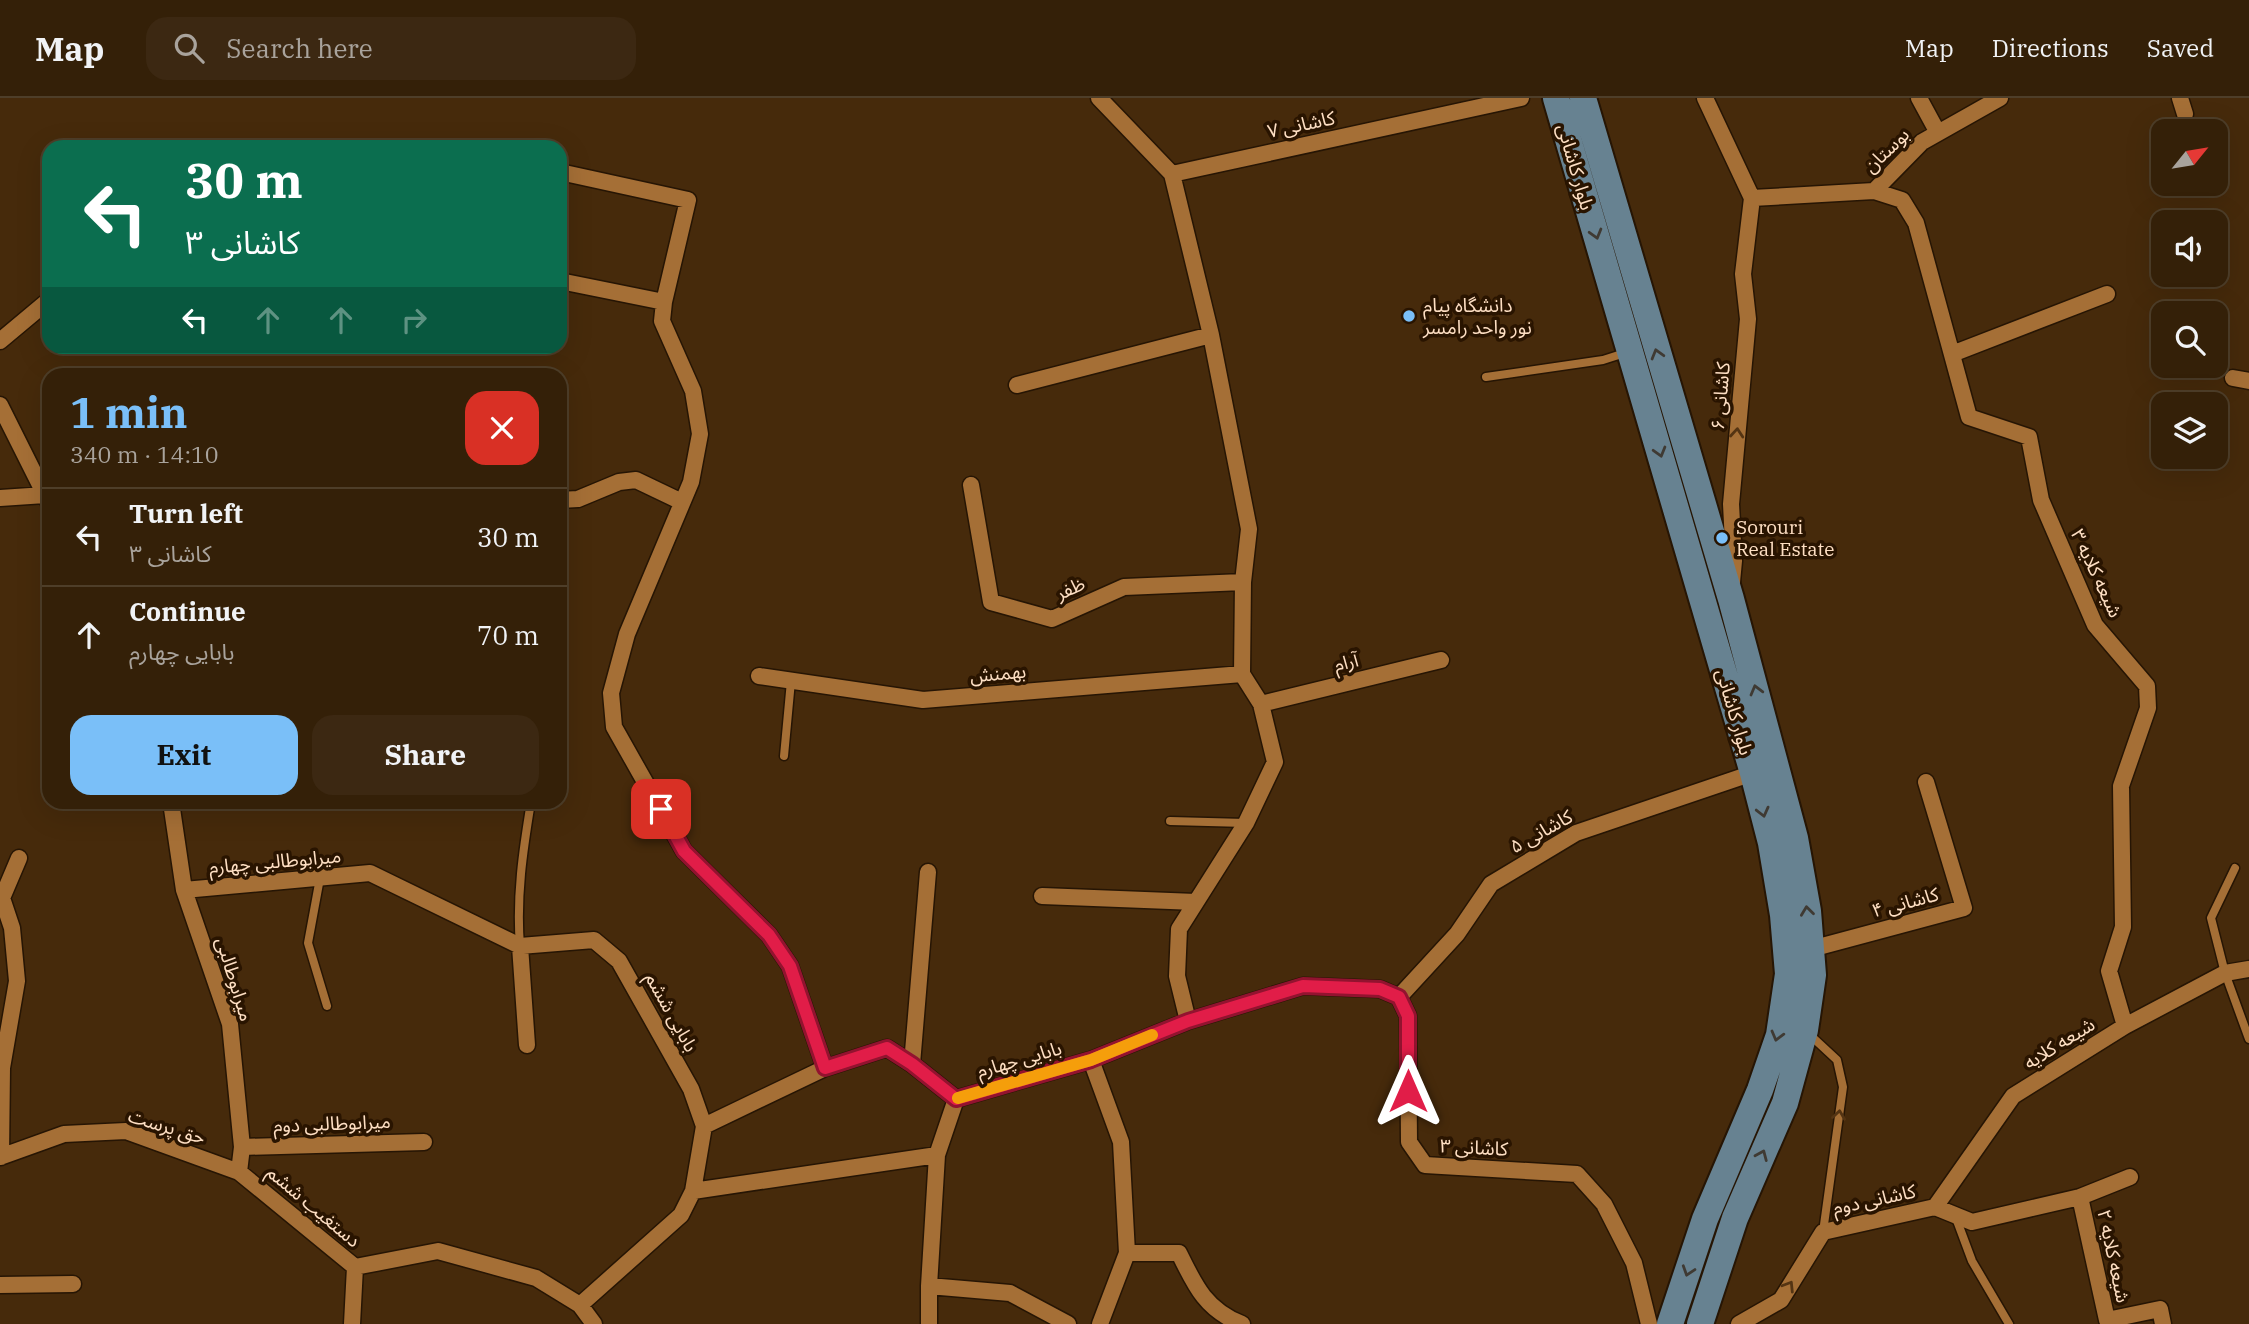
<!DOCTYPE html>
<html lang="en">
<head>
<meta charset="utf-8">
<style>
	body { margin:0; font-family:"IBM Plex Serif","Noto Sans Arabic",serif; background:#3c2812; color:#f1f3f6; height:100vh; display:flex; flex-direction:column; font-size:26px; white-space:nowrap }
	* { box-sizing:border-box; margin:0 }
	p { font-size:23px; color:#a9a39c }
	.icon { flex:none; width:38px; height:38px; fill:none; stroke:currentColor; stroke-width:2; stroke-linecap:round; stroke-linejoin:round }
	.map { position:relative; flex:1; overflow:hidden }
	.side { position:absolute; left:42px; top:270px; width:525px; height:441px; display:flex; flex-direction:column; background:#342008; border-radius:21px; box-shadow:0 7px 28px #0002,0 0 0 2px #4e3e29 }
	.side>* { flex:none }
	.hud { position:absolute; left:42px; top:42px; width:525px; height:214px; border-radius:21px; box-shadow:0 7px 28px #0002,0 0 0 2px #4e3e29; background:#0b6e4f; color:#fff; overflow:hidden }
	.needle { width:46px; rotate:60deg }
	.fabs { position:absolute; left:2151px; top:21px; display:grid; gap:14px }
	.fabs a { display:grid; place-items:center; width:77px; height:77px; border-radius:14px; background:#342008; box-shadow:0 7px 28px #0002,0 0 0 2px #4e3e29; font-size:35px }
	.pin { position:absolute; display:grid; place-items:center; width:60px; height:60px; color:#fff; margin:-30px; border-radius:14px; box-shadow:0 4px 10px #0006 }
	.me { position:absolute; width:77px; margin:-38px; rotate:0deg; stroke-linejoin:round; filter:drop-shadow(0 0 5px #0008) }
	.turn { display:flex; align-items:center; gap:24px; height:147px; padding:0 28px; font-size:32px }
	.turn .icon { width:91px; height:91px; stroke-width:2.5 }
	.turn b { display:block; font-size:49px; line-height:60px }
	.lanes { display:flex; align-items:center; height:66px; padding:0 28px; background:#0003; justify-content:center; gap:35px; direction:ltr }
	.lanes .off { opacity:.35 }
	.round { display:grid; place-items:center; flex:none; width:74px; height:74px; border-radius:21px; background:#3c2812 }
	.summary { display:flex; align-items:center; justify-content:space-between; height:119px; padding:0 28px }
	h1 { font-size:42px; font-weight:700; line-height:52px; color:#7abff8 }
	.button { display:flex; gap:14px; margin-top:auto; padding:14px 28px }
	.button a { flex:1; height:80px; border-radius:21px; background:#7abff8; color:#111; font-size:28px; font-weight:700; line-height:80px; text-align:center }
	.button a+a { background:#3c2812; color:#f1f3f6 }
	ul { padding:0; list-style:none }
	li { display:flex; align-items:center; gap:21px; height:98px; padding:0 28px; border-top:2px solid #4e3e29 }
	li div { flex:1 }
	li b { display:block; font-size:26px }
	li em { font-style:normal }
	header { display:flex; align-items:center; gap:42px; box-sizing:border-box; height:98px; padding:0 35px; background:#342008; border-bottom:2px solid #4e3e29 }
	header strong { font-size:33px }
	nav { display:flex; gap:38px; margin-inline-start:auto; font-size:24px }
	.search { width:490px; height:63px; background:#3c2812; display:flex; align-items:center; gap:18px; box-sizing:border-box; padding:0 24px; border-radius:21px; color:#a9a39c; font-size:26px }
	.map>svg:first-child { display:block }
</style>
</head>
<body>
<header>
<strong>Map</strong>
<div class="search"><svg class="icon" aria-label="search" viewBox="0 0 24 24"><circle cx="10" cy="10" r="6"/><path d="M15 15l6 6"/></svg>Search here</div>
<nav><a>Map</a><a>Directions</a><a>Saved</a></nav>
</header>
<div class="map">
<svg width="2249" height="1226" viewBox="0 0 2249 1226">
	<rect width="100%" height="100%" fill="#462a0b"/>
	<g fill="none" stroke-linecap="round" stroke-linejoin="round">
		<defs>
			<path id="service" d="M1486 279 1603 262 1628 254
				M784 658 791 583
				M1170 723 1246 725
				M2235 770 2211 820 2225 875 2249 941
				M320 780 308 845 327 908
				M520 848C516 799 523 752 531 704
				M1810 937 1837 962 1843 989 1823 1134
				M1956 1120 1972 1163 2009 1226"/>
			<path id="minor" d="M1099 0 1172 76 1211 237 1249 431 1243 484 1242 576 1261 606 1275 664 1246 725 1179 831 1177 878 1188 923
				M1705 0 1752 100
				M1919 0 1938 35
				M2180 0 2185 16
				M560 74 688 102 664 204 662 223 693 293 700 336 691 384 627 536 611 595 614 629 684 753 769 837 790 868 825 970
				M1172 76 1521 0
				M1874 93 1922 44 2000 0
				M1752 100 1874 93 1902 102 1916 125 1969 319 2029 339 2041 402 2095 527 2147 588 2148 610 2121 688 2123 829 2109 873 2125 928
				M560 183 664 204
				M0 243 49 202
				M1952 256 2107 196
				M2233 280 2249 283
				M1017 287 1211 237
				M0 307 49 405
				M971 387 991 504 1052 521 1124 489 1243 484
				M0 400 45 397
				M560 402 578 401 619 384 636 382 682 404
				M1732 484 1734 463 1731 406 1748 221 1743 176 1752 100
				M759 578 923 602 1242 576
				M1261 606 1441 562
				M171 704 184 792 230 926 242 1049 239 1074
				M184 792 370 775 520 848 594 842 619 863 691 991 704 1028 693 1093 681 1117 580 1207
				M1042 798 1196 804
				M520 848 527 947
				M1811 851 1964 810 1926 684
				M1399 899 1457 836 1491 786 1576 735 1753 675
				M1091 962 1121 1044 1127 1155 1100 1226
				M912 966 928 774
				M704 1028 825 970 887 950 912 966 956 1001
				M242 1049 424 1044
				M0 1059 64 1036 126 1033 239 1074 355 1169 438 1153 536 1180 580 1207 594 1226
				M1 1059 2 970 17 883 12 830 2 800 19 760
				M693 1093 937 1057
				M2080 1099 2130 1079
				M1935 1109 2013 998 2125 928 2225 875 2249 871
				M1935 1109 1972 1124 2080 1099 2107 1222 2160 1211 2163 1226
				M1127 1155H1179C1195 1188 1206 1212 1242 1226
				M0 1187 73 1186
				M929 1188 1010 1195 1068 1226
				M352 1226 355 1169
				M929 1226V1188L937 1057 956 1001 1091 962 1188 923 1303 888 1380 891 1399 899 1408 918 1409 1044 1425 1067 1577 1076 1604 1106 1634 1165 1649 1226
				M1739 1226 1781 1202 1823 1134 1935 1109"/>
			<path id="primary" d="M1556 0 1753 675 1771 745 1783 817 1788 876 1779 937 1760 992 1705 1121 1670 1226
				M1583 0 1731 501 1795 740 1808 813 1813 877 1805 932 1785 1005 1735 1120 1700 1226"/>
		</defs>
		<use href="#service" stroke="#261504" stroke-width="11"/>
		<use href="#minor" stroke="#261504" stroke-width="19"/>
		<use href="#primary" stroke="#261504" stroke-width="30"/>
		<use href="#service" stroke="#a56f36" stroke-width="8"/>
		<use href="#minor" stroke="#a56f36" stroke-width="16"/>
		<use href="#primary" stroke="#678291" stroke-width="26"/>
	</g>
	<defs><path id="oneway-chevron" d="M-2-3.5L2.5 0L-2 3.5" fill="none" stroke-width="1.6" stroke-linecap="round" stroke-linejoin="round" transform="scale(1.75)"/></defs>
	<g stroke="#3f3a33">
		<use href="#oneway-chevron" transform="translate(1596 136) rotate(74)"/>
		<use href="#oneway-chevron" transform="translate(1657 256) rotate(-106)"/>
		<use href="#oneway-chevron" transform="translate(1660 354) rotate(74)"/>
		<use href="#oneway-chevron" transform="translate(1756 592) rotate(-105)"/>
		<use href="#oneway-chevron" transform="translate(1763 714) rotate(76)"/>
		<use href="#oneway-chevron" transform="translate(1807 813) rotate(-97)"/>
		<use href="#oneway-chevron" transform="translate(1777 938) rotate(105)"/>
		<use href="#oneway-chevron" transform="translate(1762 1057) rotate(-67)"/>
		<use href="#oneway-chevron" transform="translate(1688 1173) rotate(108)"/>
	</g>
	<g stroke="#543413">
		<use href="#oneway-chevron" transform="translate(1737 335) rotate(-85)"/>
		<use href="#oneway-chevron" transform="translate(1839 1017) rotate(-82)"/>
		<use href="#oneway-chevron" transform="translate(1789 1188) rotate(-58)"/>
	</g>
	<g fill="none" stroke-linecap="round" stroke-linejoin="round">
		<defs>
			<path id="route" d="M661 711 684 753 769 837 790 868 825 970 887 950 912 966 956 1001 1091 962 1188 923 1303 888 1380 891 1399 899 1408 918V993"/>
		</defs>
		<use href="#route" stroke="#92132f" stroke-width="18"/>
		<use href="#route" stroke="#e11d48" stroke-width="12"/>
		<path stroke="#f59e0b" stroke-width="12" d="M958 1000 1091 962 1152 937"/>
	</g>
	<g fill="#7abff8" stroke="#291400" stroke-width="2.5">
		<circle cx="1409" cy="218" r="7"/>
		<circle cx="1722" cy="440" r="7"/>
	</g>
	<g text-anchor="middle" stroke-width="7" stroke-linejoin="round" paint-order="stroke">
		<g font-size="19" fill="#fedfc3" stroke="#291400">
			<text transform="translate(1301 26) rotate(-12)" y="7">کاشانی ۷</text>
			<text transform="translate(1886 52) rotate(-44)" y="7">بوستان</text>
			<text transform="translate(1576 69) rotate(74)" y="7">بلوار کاشانی</text>
			<text transform="translate(1720 298) rotate(-85)" y="7">کاشانی ۶</text>
			<text transform="translate(2097 475) rotate(65)" y="7">شیعه کلایه ۳</text>
			<text transform="translate(1070 490) rotate(-24)" y="7">ظفر</text>
			<text transform="translate(1346 564) rotate(-14)" y="7">آرام</text>
			<text transform="translate(998 575) rotate(-5)" y="7">بهمنش</text>
			<text transform="translate(1735 614) rotate(74)" y="7">بلوار کاشانی</text>
			<text transform="translate(1541 733) rotate(-29)" y="7">کاشانی ۵</text>
			<text transform="translate(275 763) rotate(-5)" y="7">میرابوطالبی چهارم</text>
			<text transform="translate(1905 804) rotate(-15)" y="7">کاشانی ۴</text>
			<text transform="translate(235 881) rotate(73)" y="7">میرابوطالبی</text>
			<text transform="translate(672 914) rotate(61)" y="7">بابایی ششم</text>
			<text transform="translate(2059 945) rotate(-32)" y="7">شیعه کلایه</text>
			<text transform="translate(1019 961) rotate(-16)" y="7">بابایی چهارم</text>
			<text transform="translate(332 1025) rotate(-2)" y="7">میرابوطالبی دوم</text>
			<text transform="translate(167 1028) rotate(17)" y="7">حق پرست</text>
			<text transform="translate(1474 1049) rotate(3)" y="7">کاشانی ۳</text>
			<text transform="translate(1874 1101) rotate(-12)" y="7">کاشانی دوم</text>
			<text transform="translate(314 1108) rotate(40)" y="7">دستغیب ششم</text>
			<text transform="translate(2114 1158) rotate(78)" y="7">شیعه کلایه ۲</text>
		</g>
		<g font-size="19" fill="#fedfc3" stroke="#291400" text-anchor="start">
			<text x="1423" y="214">دانشگاه پیام<tspan x="1423" dy="22">نور واحد رامسر</tspan></text>
			<text x="1736" y="436">Sorouri<tspan x="1736" dy="22">Real Estate</tspan></text>
		</g>
	</g>
</svg>
<div class="fabs">
<a><svg class="needle" viewBox="-14 -14 28 28"><path d="M0-13l5 13h-10z" fill="#e53935"/><path d="M0 13l5-13h-10z" fill="#a9a39c"/></svg></a>
<a><svg class="icon" aria-label="sound" viewBox="0 0 24 24"><path d="M4 9h4l5-4v14l-5-4H4zM17 9q2 3 0 6"/></svg></a>
<a><svg class="icon" aria-label="search" viewBox="0 0 24 24"><circle cx="10" cy="10" r="6"/><path d="M15 15l6 6"/></svg></a>
<a><svg class="icon" aria-label="layers" viewBox="0 0 24 24"><path d="M12 4l9 5-9 5-9-5zM3 14l9 5 9-5"/></svg></a>
</div>
<div class="pin" style="left:661px;top:711px;background:#d93025"><svg class="icon" aria-label="arrive" viewBox="0 0 24 24"><path d="M6 21V4h12l-3 4 3 4H6"/></svg></div>
<svg class="me" style="left:1408px;top:993px" viewBox="-20 -20 40 40"><path d="M0-17L14 15 0 8-14 15z" fill="#e11d48" stroke="#fff" stroke-width="4"/></svg>
<div class="hud">
<div class="turn"><svg class="icon" aria-label="left" viewBox="0 0 24 24"><path d="M17 20v-9H6M10 6l-5 5 5 5"/></svg><div><b>30 m</b>کاشانی ۳</div></div>
<div class="lanes"><svg class="icon" aria-label="left" viewBox="0 0 24 24"><path d="M17 20v-9H6M10 6l-5 5 5 5"/></svg><svg class="icon off" aria-label="ahead" viewBox="0 0 24 24"><path d="M12 20V5M6 11l6-6 6 6"/></svg><svg class="icon off" aria-label="ahead" viewBox="0 0 24 24"><path d="M12 20V5M6 11l6-6 6 6"/></svg><svg class="icon off" aria-label="right" viewBox="0 0 24 24"><path d="M7 20v-9h11M14 6l5 5-5 5"/></svg></div>
</div>
<section class="side">
<div class="summary"><div><h1>1 min</h1><p>340 m · 14:10</p></div><a class="round" style="background:#d93025;color:#fff"><svg class="icon" aria-label="close" viewBox="0 0 24 24"><path d="M6 6l12 12M18 6L6 18"/></svg></a></div>
<ul>
<li><svg class="icon" aria-label="left" viewBox="0 0 24 24"><path d="M17 20v-9H6M10 6l-5 5 5 5"/></svg><div><b>Turn left</b><p>کاشانی ۳</p></div><em>30 m</em></li>
<li><svg class="icon" aria-label="ahead" viewBox="0 0 24 24"><path d="M12 20V5M6 11l6-6 6 6"/></svg><div><b>Continue</b><p>بابایی چهارم</p></div><em>70 m</em></li>
</ul>
<div class="button"><a>Exit</a><a>Share</a></div>
</section>
</div>
</body>
</html>
